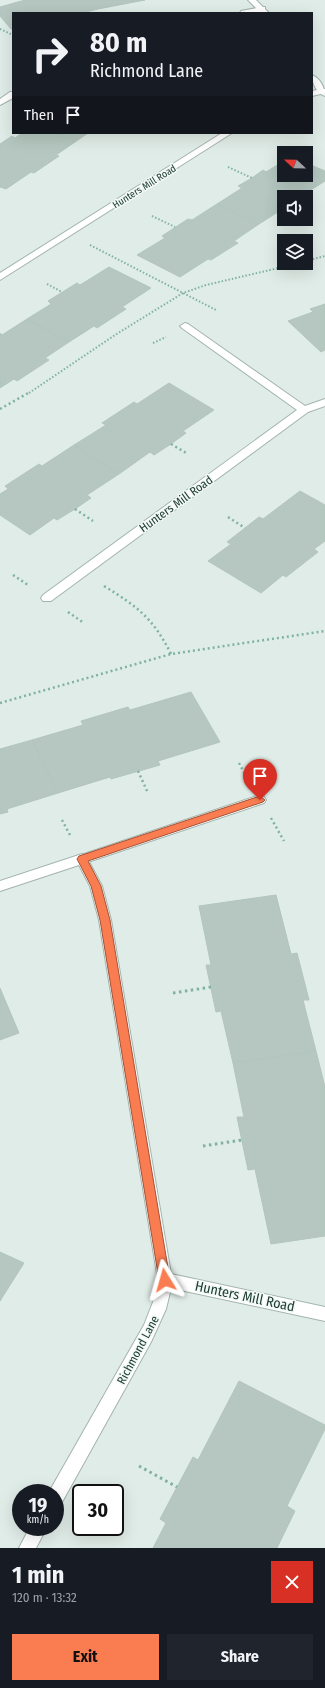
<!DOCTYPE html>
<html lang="en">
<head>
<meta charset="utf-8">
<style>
	body { margin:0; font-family:"Fira Sans Condensed",sans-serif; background:#20242c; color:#f1f3f6; height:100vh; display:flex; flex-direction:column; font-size:15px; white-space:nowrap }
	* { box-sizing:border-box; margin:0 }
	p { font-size:13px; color:#9ea1a6 }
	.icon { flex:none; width:22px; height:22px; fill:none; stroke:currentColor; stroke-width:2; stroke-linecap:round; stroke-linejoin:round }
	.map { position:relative; height:1548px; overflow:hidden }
	.drawer { display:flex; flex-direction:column; background:#171b24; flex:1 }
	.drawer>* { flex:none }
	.guide { position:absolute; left:12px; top:12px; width:301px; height:122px; border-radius:0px; box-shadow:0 4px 16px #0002; background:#171b24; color:#f1f3f6; overflow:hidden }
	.needle { width:26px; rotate:292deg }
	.fabs { position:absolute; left:277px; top:146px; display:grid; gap:8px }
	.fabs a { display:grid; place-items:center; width:36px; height:36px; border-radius:0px; background:#171b24; box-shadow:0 4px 16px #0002; font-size:20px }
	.speed { position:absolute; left:12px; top:1484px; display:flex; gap:8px; font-size:20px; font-weight:700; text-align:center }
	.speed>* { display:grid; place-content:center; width:52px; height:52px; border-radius:50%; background:#171b24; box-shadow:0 4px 16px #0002; line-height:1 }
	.speed small { font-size:10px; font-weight:400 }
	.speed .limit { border:2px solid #111; border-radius:6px; background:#fff; color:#111 }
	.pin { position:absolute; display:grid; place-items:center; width:34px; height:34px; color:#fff; margin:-41px -17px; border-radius:50% 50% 50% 0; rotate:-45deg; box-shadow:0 0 4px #0007 }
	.pin .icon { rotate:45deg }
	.me { position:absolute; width:44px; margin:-22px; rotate:352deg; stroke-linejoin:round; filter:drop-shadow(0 0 3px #0008) }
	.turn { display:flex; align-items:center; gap:14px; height:84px; padding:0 12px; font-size:18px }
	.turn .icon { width:52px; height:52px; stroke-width:2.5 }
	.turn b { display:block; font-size:28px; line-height:34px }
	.then { display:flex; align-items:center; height:38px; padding:0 12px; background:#0003; gap:8px; font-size:15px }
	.round { display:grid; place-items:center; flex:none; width:42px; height:42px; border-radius:0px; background:#20242c }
	.headline { display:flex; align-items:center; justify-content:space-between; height:68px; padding:0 12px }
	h1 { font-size:24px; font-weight:700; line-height:30px }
	.action { display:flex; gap:8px; margin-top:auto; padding:8px 12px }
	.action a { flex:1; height:46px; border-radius:0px; background:#fa7c51; color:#111; font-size:16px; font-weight:700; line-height:46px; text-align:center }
	.action a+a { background:#20242c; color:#f1f3f6 }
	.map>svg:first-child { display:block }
</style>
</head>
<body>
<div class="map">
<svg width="325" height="1548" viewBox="0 0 325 1548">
	<rect width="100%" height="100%" fill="#e0ece7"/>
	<path fill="#b5c7c0" stroke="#b2c6be" d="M25 0H89L98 9 82 13H13V29H11L0 16V7Z
		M89 0H145L98 9Z
		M22 133H54L75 142 56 155 59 156 34 173 31 172 6 189 0 187V144L12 136 15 138Z
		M54 133H88L75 142Z
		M284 161V175H306V163L325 171V181L309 191 312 193 306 197H284V208L259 224 217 204 242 188 238 186 252 178 263 170 266 172Z
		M217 204 259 224 234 241 238 243 211 260 208 259 180 277 137 255 165 238 162 236 188 219 192 220Z
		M109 267 151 288 122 307 126 309 97 328 94 326 69 342 27 319 51 304 48 301 77 283 80 285Z
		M325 304V350L321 352 288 321 313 312 310 309Z
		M27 319 69 342 45 358 49 360 17 381 14 379 0 388V333L2 335Z
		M169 383 214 410 183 431 186 433 171 444 154 455 150 452 119 474 74 445 106 425 102 423 134 402 137 404Z
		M74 445 119 474 87 495 91 498 75 509 57 520 54 518 30 535 0 515V494L8 489 5 486 39 464 42 466Z
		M300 491 325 505V541L314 549 318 552 286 577 283 575 261 593 208 561 231 544 227 542 245 528 259 517 263 519Z
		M191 692 220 742 158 761 160 765 111 779 110 777 58 793 32 740 83 725 81 721 128 707 130 710Z
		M32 740 58 793 7 809 8 812 0 814V749Z
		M276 895 291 954 297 953 309 1000H303L316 1051 233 1063 221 1011 216 1012 206 965H211L199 906Z
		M0 988 19 1033 0 1040Z
		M316 1051 325 1087V1236L271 1244 255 1169 248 1170 237 1117H244L233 1063Z
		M0 1252 24 1263 0 1301Z
		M239 1381 325 1425V1429L287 1506 295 1511 277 1548H153L166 1523 160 1519 193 1457 198 1460Z"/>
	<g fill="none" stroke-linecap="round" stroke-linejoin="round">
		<defs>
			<path id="lane" d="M262 7H265V11L254 13H240L241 11Z
				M322 89H325V93L312 96V91Z
				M10 92H13V98L0 105V99Z
				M222 133H232L0 280V273Z
				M185 323 188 324 305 406 325 399V406L308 412 51 601H43L41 598 43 595 297 410 182 328 180 326Z
				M260 795 264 797 266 800 264 803 82 864 78 862 76 859 78 856Z"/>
			<path id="street" d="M248 0H256L269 13H261Z
				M312 75C320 78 325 88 325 96 317 94 312 83 312 75Z
				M82 854 86 856 102 886 111 920 171 1274 325 1307V1321L171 1288 166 1309 151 1342 61 1504 55 1506V1493L49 1492 144 1325 153 1302 158 1280 99 920 90 886 79 865 0 891V881Z
				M30 1527H47L36 1548H19Z"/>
		</defs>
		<use href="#lane" stroke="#a3b4ae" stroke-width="2"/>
		<use href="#street" stroke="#a3b4ae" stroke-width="2"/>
		<path stroke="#7fb2a2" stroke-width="2" stroke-dasharray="1.5 2" stroke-linecap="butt" d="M0 29 13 35
			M228 167 252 178
			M152 216 175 227
			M90 245 216 310
			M306 261 325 256
			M47 284 62 292
			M153 343 166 337
			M29 393 115 335 183 293 206 285 300 263"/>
		<path stroke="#7fb2a2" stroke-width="2.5" stroke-dasharray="2 3" stroke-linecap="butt" d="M0 409 30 392
			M171 444 188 454
			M75 509 93 521
			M228 517 245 528
			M13 575 28 585
			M104 586C138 607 153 618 171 654
			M68 612 84 623
			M0 703 171 654 325 631
			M239 763 248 780
			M138 771 148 793
			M271 818 284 841
			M62 820 71 837"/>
		<path stroke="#7fb2a2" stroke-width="3" stroke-dasharray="2.5 3.5" stroke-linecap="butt" d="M173 993 211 987
			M203 1146 242 1140
			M139 1466 177 1487"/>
		<use href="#lane" fill="#fff" fill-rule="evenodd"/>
		<use href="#street" fill="#fff" fill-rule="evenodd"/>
	</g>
	<path fill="#fa7c51" stroke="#a25135" d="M260 796 265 800 263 802 88 861 101 886 110 920 170 1280 169 1284 165 1285 161 1284 159 1280 100 920 91 886 77 859 79 856Z"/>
	<g text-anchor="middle" stroke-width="3" stroke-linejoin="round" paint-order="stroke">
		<g font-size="10" fill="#203e36" stroke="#f1f8f5">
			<text transform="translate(144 186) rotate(-32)" y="4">Hunters Mill Road</text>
		</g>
		<g font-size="12" fill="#203e36" stroke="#f1f8f5">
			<text transform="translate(176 504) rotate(-36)" y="4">Hunters Mill Road</text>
			<text transform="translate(138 1350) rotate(-62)" y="4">Richmond Lane</text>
		</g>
		<g font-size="14" fill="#203e36" stroke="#f1f8f5">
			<text transform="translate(245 1296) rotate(12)" y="5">Hunters Mill Road</text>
		</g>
	</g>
</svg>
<div class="fabs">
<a><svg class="needle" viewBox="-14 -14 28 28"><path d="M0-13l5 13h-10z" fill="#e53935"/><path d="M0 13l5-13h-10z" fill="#9ea1a6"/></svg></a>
<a><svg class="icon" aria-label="sound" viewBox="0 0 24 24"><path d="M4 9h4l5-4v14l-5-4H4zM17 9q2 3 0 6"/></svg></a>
<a><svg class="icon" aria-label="layers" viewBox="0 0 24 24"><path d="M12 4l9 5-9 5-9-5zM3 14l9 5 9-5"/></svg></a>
</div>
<div class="speed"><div>19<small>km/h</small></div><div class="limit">30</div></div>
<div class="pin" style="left:260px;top:800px;background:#d93025"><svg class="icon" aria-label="arrive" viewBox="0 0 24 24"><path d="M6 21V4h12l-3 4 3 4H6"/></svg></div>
<svg class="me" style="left:165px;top:1280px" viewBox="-20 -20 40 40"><path d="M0-17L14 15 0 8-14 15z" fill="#fa7c51" stroke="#fff" stroke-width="4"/></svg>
<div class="guide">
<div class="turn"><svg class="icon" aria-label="right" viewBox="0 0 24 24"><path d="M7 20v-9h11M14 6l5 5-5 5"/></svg><div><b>80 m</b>Richmond Lane</div></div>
<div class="then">Then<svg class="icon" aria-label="arrive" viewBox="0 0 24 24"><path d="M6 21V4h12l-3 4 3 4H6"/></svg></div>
</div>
</div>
<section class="drawer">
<div class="headline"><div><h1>1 min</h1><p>120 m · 13:32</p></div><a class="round" style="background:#d93025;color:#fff"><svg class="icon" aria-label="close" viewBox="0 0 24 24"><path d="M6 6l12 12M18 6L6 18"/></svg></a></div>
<div class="action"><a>Exit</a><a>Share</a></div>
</section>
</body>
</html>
